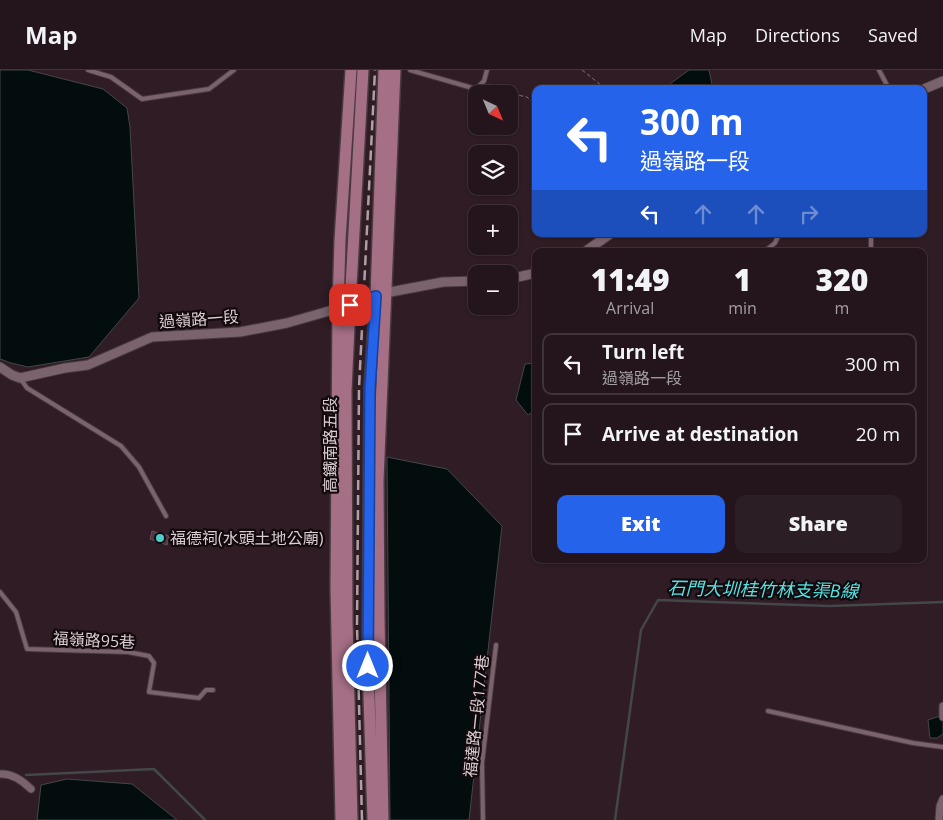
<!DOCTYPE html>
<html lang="en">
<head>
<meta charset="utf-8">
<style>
	body { margin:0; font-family:"Open Sans","Noto Sans TC",sans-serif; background:#2b1e24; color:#f1f3f6; height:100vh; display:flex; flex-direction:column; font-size:19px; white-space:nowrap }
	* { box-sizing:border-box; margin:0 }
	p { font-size:16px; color:#a39fa3 }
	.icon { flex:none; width:28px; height:28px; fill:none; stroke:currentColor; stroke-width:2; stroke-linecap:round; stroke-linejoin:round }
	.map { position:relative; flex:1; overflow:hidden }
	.panel { position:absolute; left:532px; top:178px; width:395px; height:315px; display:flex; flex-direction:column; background:#23151b; border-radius:10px; box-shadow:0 1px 4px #0004,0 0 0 1px #40343a }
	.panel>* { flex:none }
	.hud { position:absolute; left:532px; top:15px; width:395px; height:152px; border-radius:10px; box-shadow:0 1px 4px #0004,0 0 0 1px #40343a; background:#2563eb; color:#fff; overflow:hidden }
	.needle { width:32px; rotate:136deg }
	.fabs { position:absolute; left:468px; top:15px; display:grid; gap:10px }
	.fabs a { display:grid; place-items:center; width:50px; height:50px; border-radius:10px; background:#23151b; box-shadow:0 1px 4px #0004,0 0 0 1px #40343a; font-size:25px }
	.pin { position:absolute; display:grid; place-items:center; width:42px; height:42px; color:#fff; margin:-21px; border-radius:10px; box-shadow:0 2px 8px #0006 }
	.me { position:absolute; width:55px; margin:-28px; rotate:0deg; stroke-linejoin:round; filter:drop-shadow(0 0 4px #0008) }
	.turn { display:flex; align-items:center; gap:18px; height:105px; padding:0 25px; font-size:22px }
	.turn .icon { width:65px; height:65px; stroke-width:2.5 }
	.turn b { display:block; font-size:35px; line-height:42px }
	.lanes { display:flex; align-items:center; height:48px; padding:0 25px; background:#0003; justify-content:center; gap:25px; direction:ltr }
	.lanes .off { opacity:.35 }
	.eta { display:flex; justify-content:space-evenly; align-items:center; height:85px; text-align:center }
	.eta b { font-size:30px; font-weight:800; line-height:35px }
	.button { display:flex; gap:10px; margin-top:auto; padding:10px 25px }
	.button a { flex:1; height:58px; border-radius:10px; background:#2563eb; color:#fff; font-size:20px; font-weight:800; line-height:58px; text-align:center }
	.button a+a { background:#2b1e24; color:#f1f3f6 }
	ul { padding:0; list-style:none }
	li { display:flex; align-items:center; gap:15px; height:62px; margin:0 10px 8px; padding:0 15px; border:2px solid #40343a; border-radius:10px }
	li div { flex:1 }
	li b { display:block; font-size:19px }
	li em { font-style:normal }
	header { display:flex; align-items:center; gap:30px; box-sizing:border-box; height:70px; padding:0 25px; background:#23151b; border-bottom:1px solid #40343a }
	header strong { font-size:24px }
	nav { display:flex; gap:28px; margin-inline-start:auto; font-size:18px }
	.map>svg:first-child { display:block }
</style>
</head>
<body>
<header>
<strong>Map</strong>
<nav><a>Map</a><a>Directions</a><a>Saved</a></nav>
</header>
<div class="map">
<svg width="943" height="750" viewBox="0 0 943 750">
	<rect width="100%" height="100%" fill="#2f1c24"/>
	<path fill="#030d0e" stroke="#444749" d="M0 0H28L103 19 127 38 130 57 139 228 89 287 28 297 11 293 0 289Z
		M689 0H709L713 19H663Z
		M536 293V339L528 345 516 330 525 294Z
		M387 387 447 399 502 456 469 750H390Z
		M943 645V664L937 668H930L928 650Z
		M67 709 132 714 177 750H37L41 715Z"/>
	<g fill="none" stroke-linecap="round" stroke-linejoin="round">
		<path stroke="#444749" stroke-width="2.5" d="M26 705 154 699 205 750
			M615 750 641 560 658 530 830 536 943 532"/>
	</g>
	<path fill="#4d3840" stroke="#675059" d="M152 461 169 466 167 475 150 469Z"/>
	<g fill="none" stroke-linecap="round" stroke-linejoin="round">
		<defs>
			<path id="service" d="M88 0 111 7 142 29 209 19 234 0
				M410 0 476 19 484 11 487 0
				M879 0 889 19
				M871 164V181
				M765 181 775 173 779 164
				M20 308 27 318 121 376 139 397 166 446
				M0 522 16 542 27 579 128 582 149 586 154 593 149 622 199 628 206 620H213
				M768 641 913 673 943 677
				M483 750 482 693 496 575"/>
			<path id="minor" d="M943 636V647
				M0 704C12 703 23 711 31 719
				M939 750 940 736 943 729"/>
			<path id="tertiary" d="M924 19 943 11
				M586 181 610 164
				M509 209 536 203
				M0 297 12 305 20 308 65 298 88 295 152 267 240 262 287 253 350 235 385 223 443 212 476 211"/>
			<path id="primary" d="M341 750 336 518 338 238 340 170 351 0
				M352 750 347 552 346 321 350 235 363 0
				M373 750 368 596 370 318 376 226 384 0
				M383 750 379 549 378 411 395 0"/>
		</defs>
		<use href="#service" stroke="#493a40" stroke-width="6"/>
		<use href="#minor" stroke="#493a40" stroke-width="9"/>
		<use href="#tertiary" stroke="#493a40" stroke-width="11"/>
		<use href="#primary" stroke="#493a40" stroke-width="14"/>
		<path stroke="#837379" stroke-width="1" stroke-dasharray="4 2.5" stroke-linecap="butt" d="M582 0 606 19
			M489 14 508 23 527 27 536 36"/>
		<use href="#service" stroke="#7a636c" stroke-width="4"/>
		<use href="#minor" stroke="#7a636c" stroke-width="7"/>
		<use href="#tertiary" stroke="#7a636c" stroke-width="9"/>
		<use href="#primary" stroke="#a56f85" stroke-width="11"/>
		<path stroke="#afa0a5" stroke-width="2.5" stroke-dasharray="10 5" stroke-linecap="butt" d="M362 750 357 556 359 318 375 0"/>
	</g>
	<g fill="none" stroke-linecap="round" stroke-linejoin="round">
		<defs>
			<path id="route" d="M350 235 376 226 370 318 368 596"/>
		</defs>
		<use href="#route" stroke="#184099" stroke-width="12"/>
		<use href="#route" stroke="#2563eb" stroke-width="9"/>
	</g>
	<circle fill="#52cdce" stroke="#12090d" stroke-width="2" cx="160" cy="468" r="5"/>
	<g text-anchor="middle" stroke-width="4.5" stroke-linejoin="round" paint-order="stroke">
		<g font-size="16" fill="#dbced2" stroke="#12090d">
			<text transform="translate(199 249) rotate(-4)" y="6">過嶺路一段</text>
			<text transform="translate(330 375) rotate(-90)" y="6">高鐵南路五段</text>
			<text transform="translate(94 570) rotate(3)" y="6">福嶺路95巷</text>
			<text transform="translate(476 646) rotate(-84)" y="6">福達路一段177巷</text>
		</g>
		<g font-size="16" fill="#dbced2" stroke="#12090d" text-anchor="start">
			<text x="170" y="474">福德祠(水頭土地公廟)</text>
		</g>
		<g font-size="18" font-style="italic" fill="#56e2e3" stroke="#12090d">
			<text transform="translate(763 520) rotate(1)" y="6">石門大圳桂竹林支渠B線</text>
		</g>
	</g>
</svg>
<div class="fabs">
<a><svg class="needle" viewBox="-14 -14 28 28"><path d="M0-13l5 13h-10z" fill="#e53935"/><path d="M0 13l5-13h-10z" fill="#a39fa3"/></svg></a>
<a><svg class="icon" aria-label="layers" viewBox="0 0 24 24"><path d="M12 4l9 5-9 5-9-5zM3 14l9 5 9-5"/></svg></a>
<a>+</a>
<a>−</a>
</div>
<div class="pin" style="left:350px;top:235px;background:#d93025"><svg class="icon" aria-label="arrive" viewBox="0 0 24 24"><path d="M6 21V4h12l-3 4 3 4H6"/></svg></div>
<svg class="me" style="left:368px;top:596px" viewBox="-20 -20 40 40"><circle r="17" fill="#2563eb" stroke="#fff" stroke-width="3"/><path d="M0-11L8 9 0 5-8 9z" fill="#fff"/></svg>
<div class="hud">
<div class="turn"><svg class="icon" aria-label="left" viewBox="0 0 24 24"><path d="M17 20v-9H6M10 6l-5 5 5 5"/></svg><div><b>300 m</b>過嶺路一段</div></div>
<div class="lanes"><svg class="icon" aria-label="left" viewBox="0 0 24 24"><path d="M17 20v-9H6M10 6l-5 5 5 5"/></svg><svg class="icon off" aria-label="ahead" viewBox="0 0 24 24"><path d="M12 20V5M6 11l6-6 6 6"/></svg><svg class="icon off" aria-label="ahead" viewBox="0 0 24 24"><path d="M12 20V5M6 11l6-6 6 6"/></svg><svg class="icon off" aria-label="right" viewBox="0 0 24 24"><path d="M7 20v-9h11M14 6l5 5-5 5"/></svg></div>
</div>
<section class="panel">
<div class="eta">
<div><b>11:49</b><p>Arrival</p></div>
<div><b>1</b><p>min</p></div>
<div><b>320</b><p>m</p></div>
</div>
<ul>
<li><svg class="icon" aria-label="left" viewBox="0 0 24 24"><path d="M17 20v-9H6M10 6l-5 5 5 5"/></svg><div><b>Turn left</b><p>過嶺路一段</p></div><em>300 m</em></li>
<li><svg class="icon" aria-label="arrive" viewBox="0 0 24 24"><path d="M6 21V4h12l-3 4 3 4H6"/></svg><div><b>Arrive at destination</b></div><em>20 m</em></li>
</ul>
<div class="button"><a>Exit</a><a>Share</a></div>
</section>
</div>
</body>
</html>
